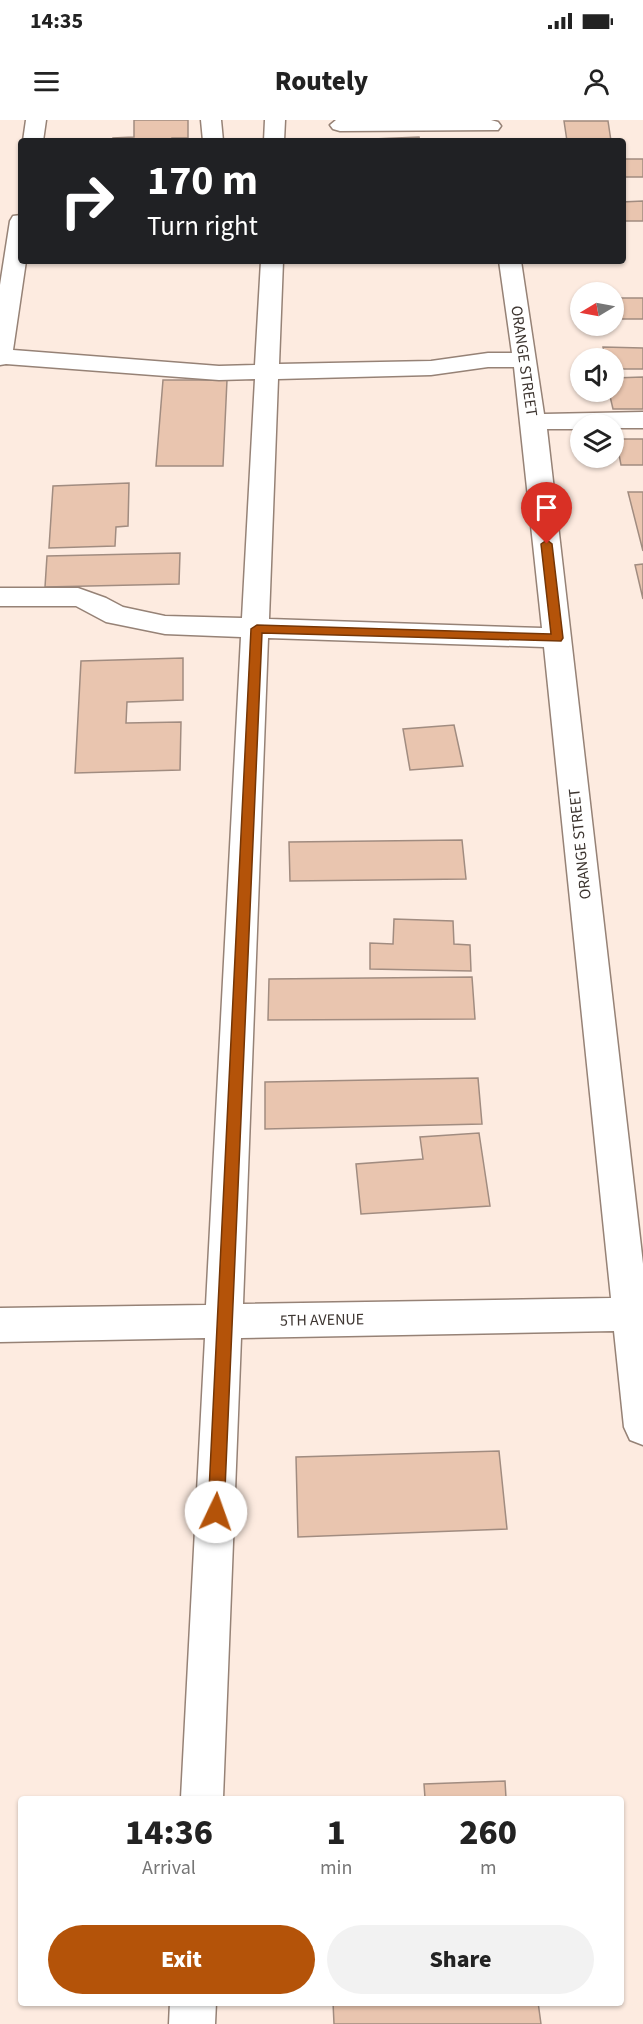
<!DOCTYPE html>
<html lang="en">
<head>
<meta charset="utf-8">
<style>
	body { margin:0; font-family:"Source Sans 3",sans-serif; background:#f2f2f2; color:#222; height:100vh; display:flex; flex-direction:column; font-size:22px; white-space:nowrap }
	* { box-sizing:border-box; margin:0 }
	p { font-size:20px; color:#767676 }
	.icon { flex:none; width:33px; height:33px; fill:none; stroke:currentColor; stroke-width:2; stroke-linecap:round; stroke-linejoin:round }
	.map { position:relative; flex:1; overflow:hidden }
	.sheet { position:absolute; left:18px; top:1676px; width:606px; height:210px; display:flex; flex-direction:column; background:#fff; border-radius:6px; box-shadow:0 2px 4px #0004 }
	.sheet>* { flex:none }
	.guide { position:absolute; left:18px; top:18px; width:608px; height:126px; border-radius:6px; box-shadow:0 2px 4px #0004; background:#202124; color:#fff; overflow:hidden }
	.needle { width:39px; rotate:260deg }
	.controls { position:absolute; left:570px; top:162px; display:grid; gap:12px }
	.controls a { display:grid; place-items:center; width:54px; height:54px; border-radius:50%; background:#fff; box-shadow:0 2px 4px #0004; font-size:30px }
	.pin { position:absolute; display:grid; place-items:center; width:51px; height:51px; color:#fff; margin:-62px -26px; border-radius:50% 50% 50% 0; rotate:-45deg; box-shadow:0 0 6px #0007 }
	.pin .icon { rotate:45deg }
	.me { position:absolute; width:66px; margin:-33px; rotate:3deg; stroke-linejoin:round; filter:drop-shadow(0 0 4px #0008) }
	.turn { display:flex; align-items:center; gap:21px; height:126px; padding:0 30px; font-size:27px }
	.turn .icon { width:78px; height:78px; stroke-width:2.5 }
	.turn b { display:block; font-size:42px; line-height:51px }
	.eta { display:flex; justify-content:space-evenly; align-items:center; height:102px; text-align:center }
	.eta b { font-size:36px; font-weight:800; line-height:42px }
	.button { display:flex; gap:12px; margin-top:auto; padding:12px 30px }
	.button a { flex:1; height:69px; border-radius:36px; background:#b45309; color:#fff; font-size:24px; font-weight:800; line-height:69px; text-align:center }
	.button a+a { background:#f2f2f2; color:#222 }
	.status { display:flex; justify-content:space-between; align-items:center; height:42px; padding:0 30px; background:#fff; direction:ltr }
	.status svg { height:16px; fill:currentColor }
	header { display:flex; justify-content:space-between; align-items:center; height:78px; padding:0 30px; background:#fff; font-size:27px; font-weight:800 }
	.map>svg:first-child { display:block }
</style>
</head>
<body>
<div class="status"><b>14:35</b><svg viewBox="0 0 49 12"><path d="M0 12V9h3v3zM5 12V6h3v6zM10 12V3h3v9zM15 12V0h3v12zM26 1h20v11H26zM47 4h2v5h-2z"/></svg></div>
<header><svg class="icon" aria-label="menu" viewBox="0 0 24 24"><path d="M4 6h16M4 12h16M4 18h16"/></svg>Routely<svg class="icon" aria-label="person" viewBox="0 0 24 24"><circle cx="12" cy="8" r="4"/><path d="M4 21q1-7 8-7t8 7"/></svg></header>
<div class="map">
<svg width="643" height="1904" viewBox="0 0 643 1904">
	<rect width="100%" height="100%" fill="#fdebe0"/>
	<path fill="#e9c5af" stroke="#a18c80" stroke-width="1.5" d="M134 0H188V18H172V21H113V18L134 17Z
		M564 1H608L611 21H567Z
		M419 17 420 21H326Z
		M622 39H643V57H622Z
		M643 81V101H622V82Z
		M614 178H643V199H614Z
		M603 227 643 228V249H614V238H604Z
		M643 257V289H613L609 272H614V258Z
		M163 260H227L223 346H156Z
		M616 319H643V345H621Z
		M129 363 128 406 116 407 115 426 49 428 53 366Z
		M628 372H643V431Z
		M180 433 179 464 45 467 47 436Z
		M643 444V479L635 445Z
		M183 538V580L127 582 126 603 181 602 180 650 75 653 81 541Z
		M454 605 463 646 410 650 403 609Z
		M462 720 466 759 290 761 289 722Z
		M394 799 453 801 454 824 470 825 471 851 370 849V823L393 824Z
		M472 857 475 899 268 900 269 859Z
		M478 958 482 1004 265 1009V962Z
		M479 1013 490 1086 361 1094 356 1044 423 1039 420 1017Z
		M499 1331 507 1409 298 1417 296 1337Z
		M505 1661 506 1678H425L424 1664Z
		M333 1882H538L541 1904H334Z"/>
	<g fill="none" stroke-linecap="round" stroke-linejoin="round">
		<defs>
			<path id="minor" d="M26 0H46L43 21H23Z
				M201 0H221L223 21H203Z
				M265 0H285L284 21H264Z
				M491 0 498 2 501 6 498 10 340 11 333 9 330 5 336 0Z
				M21 95V141H26L13 230 219 246 255 245 261 141H283L279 244 431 241 488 233H512L499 141H521L544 294 643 292V308H614V304H580V309H547L643 1144V1325L630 1320 624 1307 614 1211 241 1218 223 1678H181L205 1218 0 1222V1188L206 1185 241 517 165 514 106 502 76 486H0V468H78L106 478 123 487 165 496 242 498 255 259 219 260 6 244 0 245V165L10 101 13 96ZM488 247H514L542 508 269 499 278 259 431 255ZM268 518 544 527 611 1178 243 1184Z
				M170 1882H216L215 1904H169Z"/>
		</defs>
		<use href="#minor" stroke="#968276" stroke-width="3"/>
		<use href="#minor" fill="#fff" fill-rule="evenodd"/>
	</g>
	<path fill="#b45309" stroke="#753606" stroke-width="1.5" d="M547 420 552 424 563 518 561 521 262 513 224 1392 221 1398 216 1400 210 1398 208 1392 251 509 257 505 551 514 541 424Z"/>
	<g text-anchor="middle" stroke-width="6" stroke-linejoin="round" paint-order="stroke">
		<g font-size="16" fill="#3d3530" stroke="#fff">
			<text transform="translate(525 241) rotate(82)" y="6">ORANGE STREET</text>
			<text transform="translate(579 724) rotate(-96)" y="6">ORANGE STREET</text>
			<text transform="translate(322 1199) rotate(-1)" y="6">5TH AVENUE</text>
		</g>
	</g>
</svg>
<div class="controls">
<a><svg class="needle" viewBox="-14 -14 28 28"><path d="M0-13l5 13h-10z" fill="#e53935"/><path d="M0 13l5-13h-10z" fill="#767676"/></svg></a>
<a><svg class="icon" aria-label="sound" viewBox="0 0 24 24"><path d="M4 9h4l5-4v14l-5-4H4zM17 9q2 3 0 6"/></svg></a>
<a><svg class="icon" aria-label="layers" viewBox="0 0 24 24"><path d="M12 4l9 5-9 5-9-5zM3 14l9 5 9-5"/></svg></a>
</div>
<div class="pin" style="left:547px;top:424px;background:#d93025"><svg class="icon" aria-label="arrive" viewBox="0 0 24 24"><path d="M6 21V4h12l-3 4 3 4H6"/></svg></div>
<svg class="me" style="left:216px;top:1392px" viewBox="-20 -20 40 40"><circle r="19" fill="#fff"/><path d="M0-13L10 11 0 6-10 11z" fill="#b45309"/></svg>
<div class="guide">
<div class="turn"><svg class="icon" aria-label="right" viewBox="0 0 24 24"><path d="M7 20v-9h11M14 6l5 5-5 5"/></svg><div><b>170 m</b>Turn right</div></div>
</div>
<section class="sheet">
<div class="eta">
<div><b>14:36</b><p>Arrival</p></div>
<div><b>1</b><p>min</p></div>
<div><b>260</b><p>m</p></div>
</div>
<div class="button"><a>Exit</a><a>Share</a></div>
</section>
</div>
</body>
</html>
